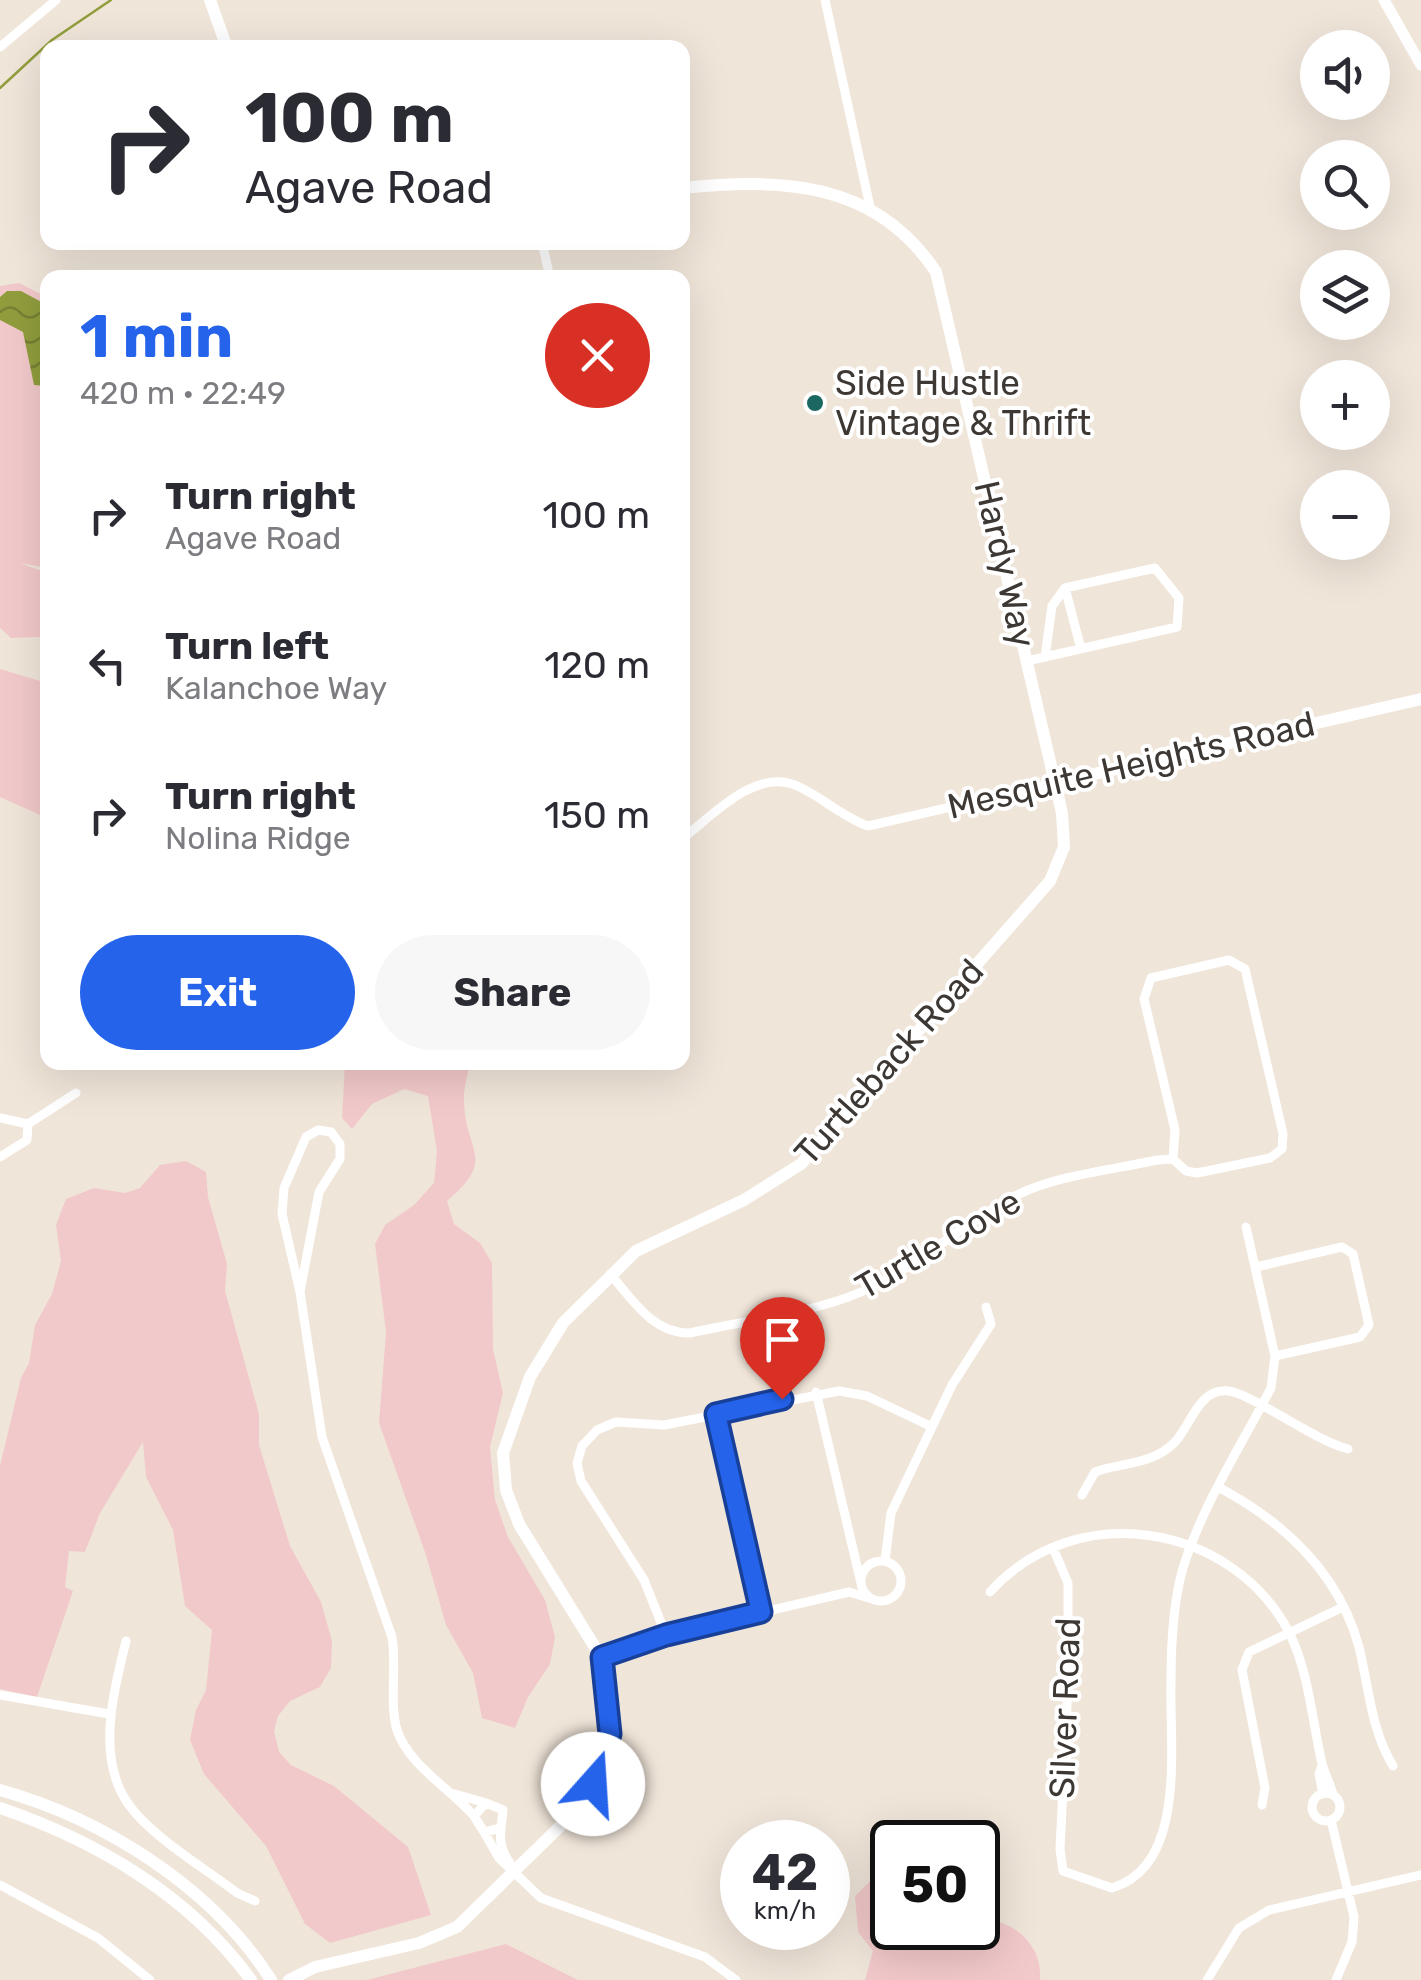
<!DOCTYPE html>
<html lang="en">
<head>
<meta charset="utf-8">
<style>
	body { margin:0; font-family:Rubik,sans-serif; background:#f7f7f7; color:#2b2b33; height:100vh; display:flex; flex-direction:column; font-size:38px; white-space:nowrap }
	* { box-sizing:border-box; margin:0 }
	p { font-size:32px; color:#7c7c81 }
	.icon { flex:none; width:55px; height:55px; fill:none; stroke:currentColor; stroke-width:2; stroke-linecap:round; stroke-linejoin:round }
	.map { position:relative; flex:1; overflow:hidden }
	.panel { position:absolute; left:40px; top:270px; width:650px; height:800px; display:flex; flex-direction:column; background:#fff; border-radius:20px; box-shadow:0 10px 40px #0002 }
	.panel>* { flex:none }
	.top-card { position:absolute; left:40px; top:40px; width:650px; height:210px; border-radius:20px; box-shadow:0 10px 40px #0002; background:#fff; color:#2b2b33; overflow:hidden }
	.fabs { position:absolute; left:1300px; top:30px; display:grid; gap:20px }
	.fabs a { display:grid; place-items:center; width:90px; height:90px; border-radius:50%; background:#fff; box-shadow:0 10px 40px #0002; font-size:50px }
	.speed { position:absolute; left:720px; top:1820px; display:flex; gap:20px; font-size:50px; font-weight:700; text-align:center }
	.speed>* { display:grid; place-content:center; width:130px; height:130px; border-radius:50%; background:#fff; box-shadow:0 10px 40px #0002; line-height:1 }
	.speed small { font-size:25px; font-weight:400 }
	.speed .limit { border:5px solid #111; border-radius:15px; background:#fff; color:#111 }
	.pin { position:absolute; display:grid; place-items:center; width:85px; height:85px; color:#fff; margin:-102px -42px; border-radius:50% 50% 50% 0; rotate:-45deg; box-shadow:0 0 10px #0007 }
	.pin .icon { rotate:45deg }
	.me { position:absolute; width:110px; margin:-55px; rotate:19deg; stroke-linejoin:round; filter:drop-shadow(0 0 8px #0008) }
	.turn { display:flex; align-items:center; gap:35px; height:210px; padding:0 40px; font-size:45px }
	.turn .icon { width:130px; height:130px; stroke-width:2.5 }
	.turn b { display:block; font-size:70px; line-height:85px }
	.round { display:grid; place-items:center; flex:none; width:105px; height:105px; border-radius:52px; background:#f7f7f7 }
	.overview { display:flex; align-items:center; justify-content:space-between; height:170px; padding:0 40px }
	h1 { font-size:60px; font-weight:700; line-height:75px; color:#2563eb }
	.button { display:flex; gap:20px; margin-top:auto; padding:20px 40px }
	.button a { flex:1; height:115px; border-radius:60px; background:#2563eb; color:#fff; font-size:40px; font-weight:700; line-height:115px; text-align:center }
	.button a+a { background:#f7f7f7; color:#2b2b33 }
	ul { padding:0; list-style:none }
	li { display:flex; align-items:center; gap:30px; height:150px; padding:0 40px }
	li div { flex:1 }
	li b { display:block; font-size:38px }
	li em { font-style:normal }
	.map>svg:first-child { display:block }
</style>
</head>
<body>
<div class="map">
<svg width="1421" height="1980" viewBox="0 0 1421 1980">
	<defs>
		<pattern id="water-waves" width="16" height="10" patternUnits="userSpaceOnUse" patternTransform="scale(2.5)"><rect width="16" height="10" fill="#919d3d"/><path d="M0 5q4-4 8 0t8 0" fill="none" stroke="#788134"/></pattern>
	</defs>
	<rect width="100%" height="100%" fill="#f0e5d9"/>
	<path fill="#f2c9ca" d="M19 283 47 297V568L20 563 47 573V641L40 637 11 638 0 628V286Z
		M0 669 47 683V818L0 797Z
		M345 1063H470C468 1075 463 1090 464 1102 466 1153 497 1159 447 1201L454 1224 480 1243 492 1263 493 1349 503 1393 490 1447 495 1500 508 1537 545 1600 555 1637 550 1664 528 1697 515 1728 482 1718 473 1673 446 1625 426 1555 379 1423 386 1332 375 1244 385 1225 414 1205 434 1183 437 1151 428 1096 404 1089 372 1104 352 1129 342 1118Z
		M186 1161 206 1172 208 1197 227 1264 225 1291 259 1414V1445L290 1546 321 1602 332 1641 331 1668 320 1687 290 1701 278 1716 274 1731 279 1752 291 1765 334 1786 408 1847 431 1915 330 1943 305 1924 266 1846 204 1774 190 1740 196 1710 206 1690 212 1630 185 1606 173 1530 146 1477 143 1442 100 1513 85 1552 69 1551 65 1587 73 1591 37 1697 0 1689V1466L21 1378 29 1363 35 1325 52 1294 61 1261 56 1225 66 1199 94 1188 125 1193 140 1188 160 1165Z
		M892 1860V1928H978V1919C1011 1918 1043 1943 1040 1980H865L873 1951 858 1932 855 1896Z
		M506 1944 578 1980H367Z"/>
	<path fill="url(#water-waves)" d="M7 291H21L47 305V386L34 385 23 332 0 320V297Z"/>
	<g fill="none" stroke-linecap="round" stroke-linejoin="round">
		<path stroke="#919d3d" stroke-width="2.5" d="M0 88 52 40 111 0"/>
		<path stroke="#fff" stroke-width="9" d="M825 0 870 207
			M599 45 600 48
			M0 47 56 0
			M542 242 550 278
			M1045 657 1052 606 1065 588
			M1027 661 1177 627 1179 598 1155 568 1065 588 1081 649
			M682 839C711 817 752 771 792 784 818 793 840 816 868 826L1055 783
			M0 1118 28 1124
			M28 1124 76 1093
			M0 1157 27 1140 28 1124
			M1256 1267 1342 1247 1353 1254 1369 1325 1360 1337 1275 1356
			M610 1274C633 1300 653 1334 690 1333 743 1321 813 1313 861 1292 917 1268 962 1223 1017 1195 1058 1175 1112 1170 1157 1160L1173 1159 1186 1171 1197 1173 1270 1158 1282 1149 1283 1134 1245 969 1229 960 1151 978 1144 999 1175 1130 1173 1159
			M300 1292 319 1192 340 1159V1144L331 1132 318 1130 306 1137 284 1188 282 1214 300 1292 322 1437 392 1637C397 1667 389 1703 397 1730 409 1766 450 1788 474 1816
			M816 1392 861 1583
			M716 1414 761 1612
			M1220 1488C1285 1523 1339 1573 1359 1647 1369 1688 1371 1730 1393 1766
			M1082 1495 1095 1472C1122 1462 1152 1465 1174 1443 1191 1426 1198 1388 1228 1391 1251 1393 1313 1440 1348 1449
			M1053 1548 1068 1583V1685L1060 1849 1063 1871 1112 1888C1188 1866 1169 1743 1171 1682 1171 1647 1173 1602 1183 1568 1202 1506 1241 1446 1271 1388L1275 1356 1246 1227
			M861 1581a20 20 0 1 1 40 0a20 20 0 1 1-40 0Z
			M885 1561 891 1513 952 1385 991 1324 986 1307
			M990 1592C1074 1498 1231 1522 1289 1632 1308 1670 1312 1718 1321 1759 1323 1771 1330 1782 1333 1795
			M666 1635 644 1580 581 1481 577 1463 582 1446 597 1430 616 1422 664 1425 839 1391 867 1396 930 1426
			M126 1641C114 1691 95 1758 129 1805 151 1836 206 1869 237 1893L255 1901
			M601 1657 666 1635 849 1592 872 1599
			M0 1695 109 1714
			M1322 1766 1319 1774 1323 1794
			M1312 1807a14 14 0 1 1 28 0a14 14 0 1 1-28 0Z
			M455 1794 486 1803
			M1262 1805 1265 1788 1242 1670 1249 1652 1343 1607
			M1331 1820 1354 1917 1352 1942 1336 1980
			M501 1828 484 1832 474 1816 486 1803 503 1810C501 1832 496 1844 510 1863
			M484 1832 499 1858 541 1898 705 1957 736 1980
			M0 1885 98 1938 150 1980
			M1207 1980 1239 1928 1269 1910 1421 1875"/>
		<path stroke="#fff" stroke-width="11" d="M1384 0 1421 65"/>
		<path stroke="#fff" stroke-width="12" d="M210 0 227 48
			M1055 783 1421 699
			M0 1790C104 1819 213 1888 271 1980
			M0 1808C97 1841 190 1896 251 1980
			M289 1980 315 1967 419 1943 457 1927 584 1803 602 1766 610 1734 601 1657 519 1524 506 1490 503 1453 530 1377 563 1323 636 1251 744 1200 801 1164 1050 881 1064 847 1062 813 936 272C876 181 782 178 682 188"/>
	</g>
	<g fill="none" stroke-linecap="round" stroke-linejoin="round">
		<defs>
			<path id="route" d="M593 1784 610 1734 602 1657 666 1635 761 1612 716 1414 782 1399"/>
		</defs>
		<use href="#route" stroke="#184099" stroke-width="25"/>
		<use href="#route" stroke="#2563eb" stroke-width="18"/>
	</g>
	<circle fill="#1b6762" stroke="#fff" stroke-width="4" cx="815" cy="403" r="10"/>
	<g text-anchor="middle" stroke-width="8" stroke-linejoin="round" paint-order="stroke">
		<g font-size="35" fill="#3d3834" stroke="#fff" text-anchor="start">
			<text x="835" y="395">Side Hustle<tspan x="835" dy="40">Vintage &amp; Thrift</tspan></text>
		</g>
		<g font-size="35" fill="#3d3834" stroke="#fff">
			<text transform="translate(1005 564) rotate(77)" y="12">Hardy Way</text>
			<text transform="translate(1131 765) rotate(-13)" y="12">Mesquite Heights Road</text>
			<text transform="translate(889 1062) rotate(-48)" y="12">Turtleback Road</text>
			<text transform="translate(938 1244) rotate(-30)" y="12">Turtle Cove</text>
			<text transform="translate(1065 1708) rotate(-88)" y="12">Silver Road</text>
		</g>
	</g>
</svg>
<div class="fabs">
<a><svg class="icon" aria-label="sound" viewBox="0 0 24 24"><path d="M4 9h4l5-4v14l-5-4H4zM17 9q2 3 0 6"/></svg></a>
<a><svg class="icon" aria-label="search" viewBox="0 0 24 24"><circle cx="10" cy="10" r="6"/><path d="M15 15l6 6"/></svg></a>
<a><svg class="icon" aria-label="layers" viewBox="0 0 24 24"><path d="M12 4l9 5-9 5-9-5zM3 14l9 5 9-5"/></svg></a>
<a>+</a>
<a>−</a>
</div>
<div class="speed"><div>42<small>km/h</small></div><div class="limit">50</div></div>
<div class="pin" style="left:782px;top:1399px;background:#d93025"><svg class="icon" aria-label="arrive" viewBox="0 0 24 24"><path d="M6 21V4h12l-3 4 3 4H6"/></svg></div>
<svg class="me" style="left:593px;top:1784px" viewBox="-20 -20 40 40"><circle r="19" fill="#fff"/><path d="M0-13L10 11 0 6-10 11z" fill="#2563eb"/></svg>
<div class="top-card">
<div class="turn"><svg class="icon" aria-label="right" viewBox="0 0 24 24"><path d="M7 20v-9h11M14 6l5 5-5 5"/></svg><div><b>100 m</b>Agave Road</div></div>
</div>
<section class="panel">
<div class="overview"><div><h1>1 min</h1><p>420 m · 22:49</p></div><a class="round" style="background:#d93025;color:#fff"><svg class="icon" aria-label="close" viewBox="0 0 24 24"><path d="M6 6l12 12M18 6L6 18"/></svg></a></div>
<ul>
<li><svg class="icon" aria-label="right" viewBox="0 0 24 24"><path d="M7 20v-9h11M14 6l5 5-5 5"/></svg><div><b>Turn right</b><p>Agave Road</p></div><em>100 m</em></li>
<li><svg class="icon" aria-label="left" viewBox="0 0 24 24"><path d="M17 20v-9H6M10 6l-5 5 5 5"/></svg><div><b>Turn left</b><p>Kalanchoe Way</p></div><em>120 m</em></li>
<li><svg class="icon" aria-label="right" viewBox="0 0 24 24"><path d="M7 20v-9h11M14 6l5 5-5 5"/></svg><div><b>Turn right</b><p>Nolina Ridge</p></div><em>150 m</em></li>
</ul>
<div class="button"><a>Exit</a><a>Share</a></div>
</section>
</div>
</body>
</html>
